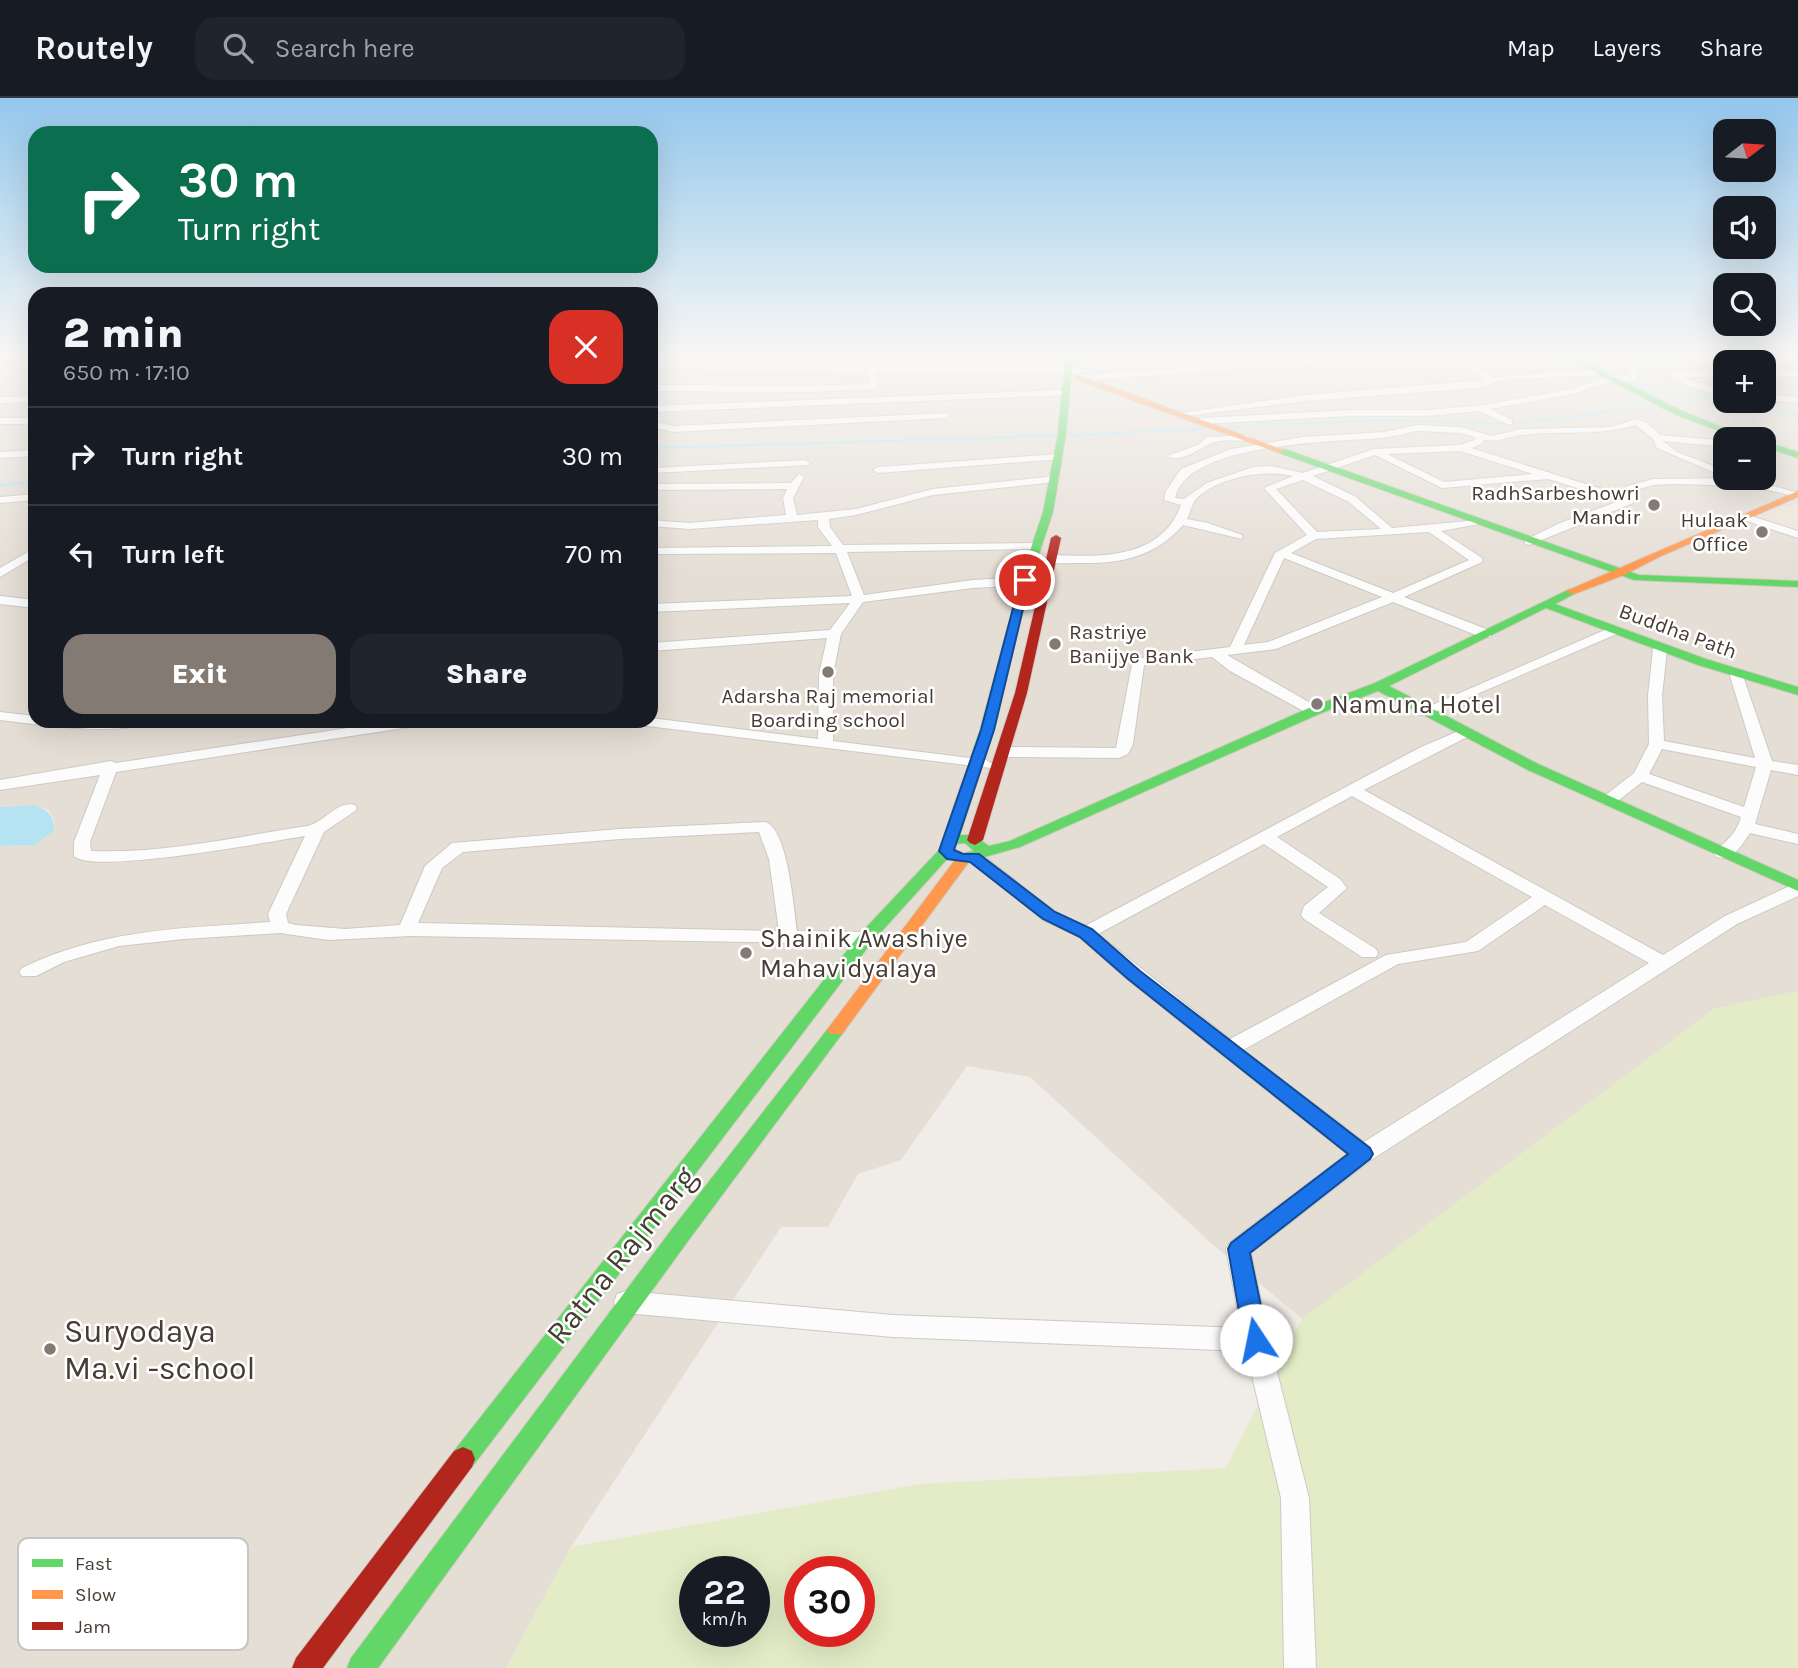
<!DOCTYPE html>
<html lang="en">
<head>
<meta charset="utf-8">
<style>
	body { margin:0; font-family:Karla,sans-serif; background:#20242c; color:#f1f3f6; height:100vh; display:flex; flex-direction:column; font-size:26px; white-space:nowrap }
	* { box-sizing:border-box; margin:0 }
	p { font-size:23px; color:#9ea1a6 }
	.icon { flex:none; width:38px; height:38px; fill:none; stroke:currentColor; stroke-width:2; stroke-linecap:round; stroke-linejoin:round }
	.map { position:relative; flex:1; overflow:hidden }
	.panel { position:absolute; left:28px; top:189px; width:630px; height:441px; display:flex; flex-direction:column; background:#171b24; border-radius:21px; box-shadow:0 7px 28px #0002 }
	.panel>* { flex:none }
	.hud { position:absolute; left:28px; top:28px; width:630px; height:147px; border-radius:21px; box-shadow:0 7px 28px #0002; background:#0b6e4f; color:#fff; overflow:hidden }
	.needle { width:46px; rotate:73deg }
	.buttons { position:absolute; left:1713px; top:21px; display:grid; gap:14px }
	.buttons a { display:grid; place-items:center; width:63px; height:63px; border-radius:14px; background:#171b24; box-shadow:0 7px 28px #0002; font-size:35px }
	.speed { position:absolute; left:679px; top:1458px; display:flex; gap:14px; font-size:35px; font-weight:700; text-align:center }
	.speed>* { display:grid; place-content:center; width:91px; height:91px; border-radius:50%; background:#171b24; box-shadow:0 7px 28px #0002; line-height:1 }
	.speed small { font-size:18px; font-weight:400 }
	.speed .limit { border:10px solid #d22; background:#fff; color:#111 }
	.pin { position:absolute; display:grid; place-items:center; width:60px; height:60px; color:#fff; margin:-30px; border:4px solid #fff; border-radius:50%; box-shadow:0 2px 7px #0007 }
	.me { position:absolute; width:77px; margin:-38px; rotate:349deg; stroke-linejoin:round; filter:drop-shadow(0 0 5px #0008) }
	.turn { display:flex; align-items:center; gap:24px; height:147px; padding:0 35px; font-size:32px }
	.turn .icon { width:91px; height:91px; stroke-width:2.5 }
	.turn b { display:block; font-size:49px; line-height:60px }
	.round { display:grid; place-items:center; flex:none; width:74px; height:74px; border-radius:21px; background:#20242c }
	.head { display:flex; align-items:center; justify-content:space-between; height:119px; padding:0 35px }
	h1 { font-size:42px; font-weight:800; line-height:52px }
	.cta { display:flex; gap:14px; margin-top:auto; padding:14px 35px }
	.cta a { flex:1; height:80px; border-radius:21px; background:#827a73; color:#fff; font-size:28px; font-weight:800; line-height:80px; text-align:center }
	.cta a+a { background:#20242c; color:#f1f3f6 }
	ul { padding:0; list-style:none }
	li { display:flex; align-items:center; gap:21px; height:98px; padding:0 35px; border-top:2px solid #363941 }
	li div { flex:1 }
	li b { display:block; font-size:26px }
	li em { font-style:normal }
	header { display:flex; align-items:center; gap:42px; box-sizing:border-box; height:98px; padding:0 35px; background:#171b24; border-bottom:2px solid #363941 }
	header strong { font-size:33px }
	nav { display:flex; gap:38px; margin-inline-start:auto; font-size:24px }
	.search { width:490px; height:63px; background:#20242c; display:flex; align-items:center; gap:18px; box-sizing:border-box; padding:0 24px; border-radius:21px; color:#9ea1a6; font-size:26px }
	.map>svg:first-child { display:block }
</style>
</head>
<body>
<header>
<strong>Routely</strong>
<div class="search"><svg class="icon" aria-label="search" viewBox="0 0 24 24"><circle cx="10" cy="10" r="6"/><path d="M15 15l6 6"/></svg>Search here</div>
<nav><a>Map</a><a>Layers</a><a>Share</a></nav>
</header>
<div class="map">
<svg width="1798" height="1570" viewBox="0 0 1798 1570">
	<rect width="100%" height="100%" fill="#f0ede8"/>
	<path fill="#e5ded5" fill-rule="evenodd" d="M0 257H35V623H651V257H1798V893L1714 911 1302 1221 1210 1144 1030 979 967 968 901 1062 858 1076 828 1129H781L571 1449 506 1570H0V748L35 747 54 733V721L48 712 34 707 0 709ZM1726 264H1764V303H1726ZM1726 341H1764V380H1726Z"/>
	<path fill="#ece3d7" d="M1798 407V436L1750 420 1772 409Z"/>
	<path fill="#e3ecc6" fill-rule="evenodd" d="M1798 893V1570H506L571 1449 919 1386 1226 1370 1302 1221 1714 911ZM695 1474H754V1533H695ZM800 1474H859V1533H800Z"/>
	<path fill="#b6e3f1" d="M34 707C49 713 54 717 54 733L35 747 0 748V709Z"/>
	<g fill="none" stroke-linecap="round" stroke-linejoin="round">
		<path stroke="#b6e3f1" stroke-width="2.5" d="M1656 299 1664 294H1676L1752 311 1798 317
			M1223 329 1386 322 1493 325 1560 321 1618 312 1632 304 1658 301 1638 285 1636 277 1641 271 1672 257
			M651 350 1084 337 1211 330
			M0 388 35 383"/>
		<defs>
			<path id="street" d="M1004 257 1040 260 1044 262 1026 265Z
				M1380 257H1428L1079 283 1075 280 1079 277Z
				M1447 257H1457L1493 279 1595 271 1599 274 1595 277 1503 282 1477 290 1306 303 1178 319 1173 316 1306 297 1485 282Z
				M1655 257H1666L1639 271 1635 283 1610 284 1573 296 1490 311 1512 322V326L1509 327 1479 313 1428 318H1351L1201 326 1196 323 1201 320 1351 312H1428L1483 307 1571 291 1609 278H1628L1632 268Z
				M651 267 1080 270 1084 273 1080 276 876 274 878 288 874 291 804 294 651 293V287L808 288 869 286 867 274 651 271Z
				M1676 273H1726V279H1682L1726 294V300L1687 288 1668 277Z
				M1764 273H1798V279H1764Z
				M1064 292 1068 295 1067 297 651 314V308Z
				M1764 296 1798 299V305L1764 302Z
				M35 298V304L0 305V299Z
				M948 315 950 317 945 320 674 334 651 329V323L674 328Z
				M0 320H35V326H0Z
				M1637 321 1647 325 1660 337 1726 343V349L1663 343 1677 354 1726 373 1727 380 1657 350 1653 341 1636 327C1597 339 1562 332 1522 337 1509 338 1497 345 1484 342L1482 346 1471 350 1624 398 1627 388 1653 381 1745 380 1798 395V399L1751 388 1675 386 1653 387 1636 392 1633 405 1529 447 1525 446V442L1560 425 1619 403 1548 381 1442 390 1375 357 1313 378 1356 399 1392 430 1479 422V426L1441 433 1482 460V464L1404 499 1491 533V539H1481L1393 504 1276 551 1227 557 1319 610 1321 613 1319 616H1309L1230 573 1212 559 1144 567 1133 646 1128 656 1119 660 1004 659 996 654 1004 649 1116 650 1133 561 1230 549 1275 455 1307 437 1264 390 1293 378C1265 371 1218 379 1196 401 1192 406 1190 414 1187 421L1208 425 1242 437V441L1183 427C1154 460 1119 466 1077 465 1067 465 1053 467 1045 461L1051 457C1100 459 1161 462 1181 407L1164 402 1166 393 1181 371 1231 351 1303 339 1384 334 1418 327 1460 329 1492 338 1521 331 1610 329ZM1418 333 1460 335 1475 339V342L1460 347 1374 351 1303 375 1271 368 1253 369 1207 385 1184 401 1175 400C1187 344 1335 344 1381 340 1393 339 1406 335 1418 333ZM1460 353 1533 376 1444 384 1387 356ZM1303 382 1349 404 1381 431 1317 434 1276 391ZM1429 434 1469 462 1393 495 1291 455 1316 441ZM1284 460 1382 499 1268 544 1244 547Z
				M1247 337 1252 340 1250 342C1239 344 1226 341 1215 344 1203 347 1181 367 1167 358L1198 347 1207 339Z
				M35 352V358L0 360V354Z
				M1058 356 1062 357V361L878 375 873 372 878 369Z
				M805 362 810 365 809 367 651 375V371L654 370Z
				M799 376 804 379 793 400 797 417 856 411 933 391 1055 378 1060 381 1055 384 933 397 856 417 829 421 830 429 843 447 1037 445 1043 448 1037 451 847 454 864 497 973 482 1025 479 1031 483 1025 487 973 490 863 504 841 536 833 577V643L986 662 994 667 991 670 639 627 632 623H651V620L818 641 819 577 827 540 651 553V545L830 532 850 505 651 514V506L852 498 836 455 651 456V450L832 448 818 429V422L689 431 651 428V422L689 425 786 417 783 400 787 391 651 392V386L791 385Z
				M35 396V402L0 405V399Z
				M1745 416 1798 433V440L1741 421 1740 419Z
				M35 450V458L0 479V470Z
				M0 498 35 502V510L0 506Z
				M1614 528 1620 532 1619 535 1428 617H1418L1416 614Z
				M1660 547 1667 551 1662 598 1664 643 1755 660 1730 578 1732 575H1742L1772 663 1798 667V677L1771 672 1755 726 1798 736V746L1750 735C1741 748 1734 763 1716 759L1714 755C1726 741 1734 741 1741 719L1642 684 1614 706H1602L1600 703 1602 700 1634 675 1649 646 1648 598 1653 551ZM1662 651 1756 669 1744 709 1649 676Z
				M0 614 35 618V623H146C128 640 27 625 0 622Z
				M394 623H430L423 627 116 674 90 744 91 753C163 756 236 739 307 728 324 725 337 702 355 707L357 710 355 713 324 734 286 816 288 825 296 827 345 831 400 827 425 768 452 745 620 731 765 724C788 730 794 812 797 833L866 834 875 840 866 846 411 838 328 842 280 835 184 841 119 848 64 864 36 878H22L19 874 22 870C101 831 184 830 270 824L268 816 305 738C272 743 92 777 74 758V744L100 677 0 692V682L111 663 116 665ZM759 734 769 761 779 833 418 825 442 770 463 754 620 741Z
				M1466 630 1473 634 1471 637 1364 692 1663 857 1725 818 1792 787 1798 786V798L1737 826 1371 1062 1251 1155 1269 1242 1309 1400 1316 1570H1284L1281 1400 1246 1253 893 1239 626 1215 617 1212 614 1204 617 1196 626 1193 893 1217 1241 1230 1226 1151 1230 1144 1347 1056 1127 881 1079 839 1043 822 965 759 974 754 980 755 1055 814 1085 828 1421 649ZM1352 698 1532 799 1466 844 1386 857 1230 941 1098 836 1264 746 1328 789 1304 808 1301 817 1304 821 1362 859H1376L1378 855 1376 851 1319 815 1347 790 1340 781 1277 739ZM1545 807 1649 865 1364 1044 1243 952 1398 866 1478 853Z"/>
			<path id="fast" d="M1065 257H1073L1066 336 1053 414 1030 483 994 632 960 737H973L989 748 1010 743 1309 610 1375 585 1570 491 1576 494 1574 496 1555 506 1706 561 1798 589V597L1698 567 1546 510 1389 588 1538 666 1798 782V793L1528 672 1378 593 1319 616 1020 749 967 764 948 760 872 844 472 1369 463 1373 454 1369 451 1361 454 1353 860 836 939 752 980 632 1020 483 1043 414 1058 336ZM965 745 974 753 963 755 954 751 956 746Z
				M1561 257H1571L1680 312 1751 341H1740L1674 316Z
				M1764 343 1798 354V360L1764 349Z
				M1279 351H1285L1639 477 1798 483V489L1634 482 1279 355Z
				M836 926 842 928 845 932 842 936 688 1143 378 1570H347L351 1560 672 1131 830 928Z"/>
			<path id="slow" d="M1076 278H1082L1286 353 1279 355 1076 282Z
				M1798 393V399L1661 458 1624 477 1574 496 1564 494Z
				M963 756 971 761 842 936H830L827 932 830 928 958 758Z"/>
			<path id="jam" d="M1056 437 1061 440 1027 595 983 742 975 747 970 745 967 742 1015 595 1051 440Z
				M463 1349 472 1353 475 1361 472 1369 323 1570H292L296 1560 454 1353Z"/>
		</defs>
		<use href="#street" stroke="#cdc9c4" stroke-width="2"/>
		<use href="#fast" stroke="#d1cac0" stroke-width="2"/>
		<use href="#slow" stroke="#d1cac0" stroke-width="2"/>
		<use href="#jam" stroke="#d1cac0" stroke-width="2"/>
		<use href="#street" fill="#fdfcfc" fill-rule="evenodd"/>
		<use href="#fast" fill="#63d668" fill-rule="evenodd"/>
		<use href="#slow" fill="#ff974d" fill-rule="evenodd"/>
		<use href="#jam" fill="#b3261e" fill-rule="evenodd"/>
	</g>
	<linearGradient id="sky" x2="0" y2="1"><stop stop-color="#94c7ec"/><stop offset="0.54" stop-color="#f8f7f5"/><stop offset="1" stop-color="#f8f7f5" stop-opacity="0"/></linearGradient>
	<rect width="1798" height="477" fill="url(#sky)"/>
	<path fill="#1a73e8" stroke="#114b97" stroke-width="2" d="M1021 480 1030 482 994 632 954 752 963 756H979L1055 814 1092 831 1140 873 1370 1050 1373 1056 1370 1061 1250 1155 1268 1242 1264 1249 1256 1252 1248 1249 1244 1242 1228 1151 1231 1145 1348 1056 1128 881 1080 839 1043 821 970 764 947 761 939 753 981 632Z"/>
	<g fill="#827a73" stroke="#fff" stroke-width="2.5">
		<circle cx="1654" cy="407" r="7"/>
		<circle cx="1762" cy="434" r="7"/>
		<circle cx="1055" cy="546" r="7"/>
		<circle cx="828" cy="574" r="7"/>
		<circle cx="1317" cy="606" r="7"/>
		<circle cx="746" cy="855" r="7"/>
		<circle cx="50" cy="1251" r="7"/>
	</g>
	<g text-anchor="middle" stroke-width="5" stroke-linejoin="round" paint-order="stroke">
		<g font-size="21" fill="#463c34" stroke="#fff" text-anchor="end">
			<text x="1640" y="402">RadhSarbeshowri<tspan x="1640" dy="24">Mandir</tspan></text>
			<text x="1748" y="429">Hulaak<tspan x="1748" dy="24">Office</tspan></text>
			<text x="1069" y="541" text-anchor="start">Rastriye<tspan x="1069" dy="24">Banijye Bank</tspan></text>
			<text x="828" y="605" text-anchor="middle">Adarsha Raj memorial<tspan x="828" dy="24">Boarding school</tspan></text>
		</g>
		<g font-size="21" fill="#463c34" stroke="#fff">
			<text transform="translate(1678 533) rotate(20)" y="7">Buddha Path</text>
		</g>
		<g font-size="26" fill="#463c34" stroke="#fff" text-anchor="start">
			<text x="1331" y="615">Namuna Hotel</text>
			<text x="760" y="849">Shainik Awashiye<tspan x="760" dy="30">Mahavidyalaya</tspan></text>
		</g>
		<g font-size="32" fill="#463c34" stroke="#fff">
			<text transform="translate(621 1157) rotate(-51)" y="11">Ratna Rajmarg</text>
		</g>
		<g font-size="32" fill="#463c34" stroke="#fff" text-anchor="start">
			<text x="64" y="1244">Suryodaya<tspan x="64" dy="37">Ma.vi -school</tspan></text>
		</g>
	</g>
	<rect x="18" y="1440" width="230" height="112" rx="10" fill="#fff" stroke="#c8c4c2" stroke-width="2"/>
	<rect x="32" y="1461" width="31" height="8" fill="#63d668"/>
	<rect x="32" y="1492" width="31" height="9" fill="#ff974d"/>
	<rect x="32" y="1524" width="31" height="8" fill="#b3261e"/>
	<g font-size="19" fill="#463c34">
		<text x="75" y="1472">Fast</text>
		<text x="75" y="1503">Slow</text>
		<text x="75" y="1535">Jam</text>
	</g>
</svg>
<div class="buttons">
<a><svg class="needle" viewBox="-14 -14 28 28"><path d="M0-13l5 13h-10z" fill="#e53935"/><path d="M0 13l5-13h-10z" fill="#9ea1a6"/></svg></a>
<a><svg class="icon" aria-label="sound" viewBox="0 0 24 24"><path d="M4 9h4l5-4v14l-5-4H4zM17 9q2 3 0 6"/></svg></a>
<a><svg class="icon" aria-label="search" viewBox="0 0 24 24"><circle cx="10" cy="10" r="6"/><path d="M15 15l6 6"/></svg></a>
<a>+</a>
<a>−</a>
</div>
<div class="speed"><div>22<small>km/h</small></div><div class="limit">30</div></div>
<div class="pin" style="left:1025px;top:482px;background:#d93025"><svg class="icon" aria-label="arrive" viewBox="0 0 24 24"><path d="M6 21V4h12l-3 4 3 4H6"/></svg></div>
<svg class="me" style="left:1256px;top:1242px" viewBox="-20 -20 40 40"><circle r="19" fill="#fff"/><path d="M0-13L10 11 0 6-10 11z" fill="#1a73e8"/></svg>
<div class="hud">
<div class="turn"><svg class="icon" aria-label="right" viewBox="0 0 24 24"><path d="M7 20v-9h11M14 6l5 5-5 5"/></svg><div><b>30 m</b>Turn right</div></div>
</div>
<section class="panel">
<div class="head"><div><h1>2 min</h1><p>650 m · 17:10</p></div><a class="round" style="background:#d93025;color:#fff"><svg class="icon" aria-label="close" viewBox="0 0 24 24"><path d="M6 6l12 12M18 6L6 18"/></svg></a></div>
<ul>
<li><svg class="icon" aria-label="right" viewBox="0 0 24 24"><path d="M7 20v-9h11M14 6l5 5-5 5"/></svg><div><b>Turn right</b></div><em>30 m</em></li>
<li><svg class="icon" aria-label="left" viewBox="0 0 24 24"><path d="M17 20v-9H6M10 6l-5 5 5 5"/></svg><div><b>Turn left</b></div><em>70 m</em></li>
</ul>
<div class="cta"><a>Exit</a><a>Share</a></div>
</section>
</div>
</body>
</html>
